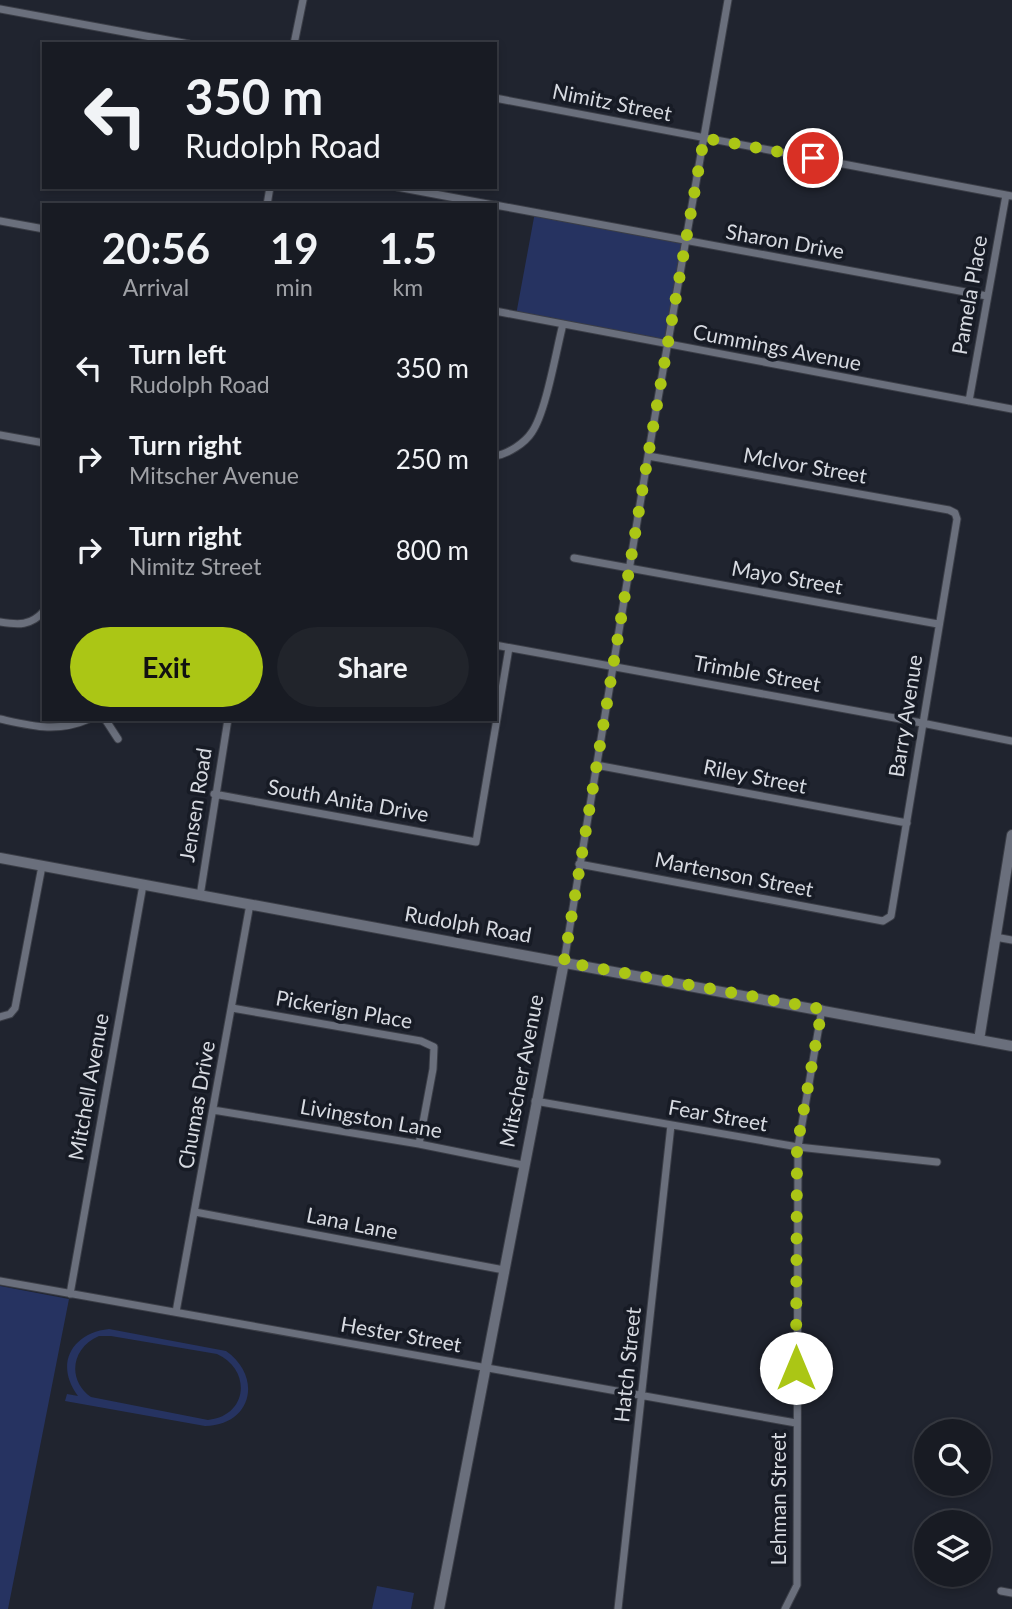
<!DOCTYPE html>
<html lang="en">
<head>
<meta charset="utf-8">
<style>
	body { margin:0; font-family:Lato,sans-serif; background:#21242b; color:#f1f3f6; height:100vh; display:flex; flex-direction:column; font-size:26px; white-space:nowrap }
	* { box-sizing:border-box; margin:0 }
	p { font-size:23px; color:#9fa1a6 }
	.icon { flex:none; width:38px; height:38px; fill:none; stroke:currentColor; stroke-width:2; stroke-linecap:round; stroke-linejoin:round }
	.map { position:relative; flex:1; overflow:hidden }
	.drawer { position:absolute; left:42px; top:203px; width:455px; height:518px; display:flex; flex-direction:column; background:#181b23; border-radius:0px; box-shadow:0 4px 10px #0003,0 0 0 2px #363941 }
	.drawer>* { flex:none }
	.banner { position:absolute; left:42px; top:42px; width:455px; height:147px; border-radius:0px; box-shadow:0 4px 10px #0003,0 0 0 2px #363941; background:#181b23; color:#f1f3f6; overflow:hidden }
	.controls { position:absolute; left:914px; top:1419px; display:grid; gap:14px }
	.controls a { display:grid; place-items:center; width:77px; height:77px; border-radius:50%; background:#181b23; box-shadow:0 4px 10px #0003,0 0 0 2px #363941; font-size:35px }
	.pin { position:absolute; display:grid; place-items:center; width:60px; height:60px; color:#fff; margin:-30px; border:4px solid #fff; border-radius:50%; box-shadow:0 2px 7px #0007 }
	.me { position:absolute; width:77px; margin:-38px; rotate:0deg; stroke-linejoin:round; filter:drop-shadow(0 0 5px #0008) }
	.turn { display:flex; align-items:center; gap:24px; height:147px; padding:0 28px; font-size:32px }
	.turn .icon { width:91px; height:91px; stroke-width:2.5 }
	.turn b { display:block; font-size:49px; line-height:60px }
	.eta { display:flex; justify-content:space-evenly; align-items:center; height:119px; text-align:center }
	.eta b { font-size:42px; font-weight:700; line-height:49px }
	.button { display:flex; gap:14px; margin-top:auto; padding:14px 28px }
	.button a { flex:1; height:80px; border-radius:42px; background:#abc615; color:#111; font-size:28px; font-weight:700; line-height:80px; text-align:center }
	.button a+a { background:#21242b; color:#f1f3f6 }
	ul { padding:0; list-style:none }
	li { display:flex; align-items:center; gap:21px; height:91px; padding:0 28px }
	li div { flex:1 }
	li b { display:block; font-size:26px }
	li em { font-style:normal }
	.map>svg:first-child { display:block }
</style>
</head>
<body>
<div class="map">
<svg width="1012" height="1609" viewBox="0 0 1012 1609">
	<rect width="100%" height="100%" fill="#20242f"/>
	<path fill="#263361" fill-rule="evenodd" d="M535 212 685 241 668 345 516 315Z
		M0 1286 69 1299 8 1609H0Z
		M109 1329 226 1351C263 1377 252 1425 205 1426L65 1401 67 1394 78 1396C54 1364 72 1333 109 1329ZM99 1336H111L217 1354C252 1370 248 1416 208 1420L91 1397C67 1380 71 1348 99 1336Z
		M377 1586 414 1593 411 1609H372Z"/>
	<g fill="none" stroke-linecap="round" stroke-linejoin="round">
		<defs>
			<path id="street" d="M0 9 189 44
				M294 44 303 0
				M495 98 1012 196
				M397 187 493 205
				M267 205 270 187
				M495 205 987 296
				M0 221 44 229
				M495 311 1012 409
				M969 401 1006 195
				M0 435 44 443
				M495 456C508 454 525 443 532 432 546 412 556 351 563 324
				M574 558 938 624
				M0 622C18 625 31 626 44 611
				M495 645 922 723 1012 741
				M0 719C32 726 57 733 89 719
				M105 719 118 739
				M596 765 907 823
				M214 794 476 842 509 648
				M579 864 883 921 891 916 957 519 955 513 949 510 648 456
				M200 896 228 719
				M995 937 1012 940
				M564 962 648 456 728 0
				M232 1008 421 1041 434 1047 433 1069 419 1144
				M0 1017 10 1014 15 1008 42 866
				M535 1101 798 1147 937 1162
				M213 1110 419 1144 523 1165
				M195 1212 504 1270
				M0 1281 796 1423
				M70 1294 143 885
				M176 1312 250 904
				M1001 1591 1012 1593
				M618 1609 671 1125
				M785 1609 797 1585V1573L798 1147 822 1009"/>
			<path id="secondary" d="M0 858 1012 1046
				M979 1040 1012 835
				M439 1609 564 962"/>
		</defs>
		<use href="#street" stroke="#3b3e47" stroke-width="9"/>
		<use href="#secondary" stroke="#3b3e47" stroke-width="12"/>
		<use href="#street" stroke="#6a6f7c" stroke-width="7"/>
		<use href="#secondary" stroke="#6a6f7c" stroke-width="10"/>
	</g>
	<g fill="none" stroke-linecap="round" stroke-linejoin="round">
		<path stroke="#abc615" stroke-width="12" stroke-dasharray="0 21.6" d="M796 1368 797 1147 822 1009 564 962 648 456 704 138 813 158"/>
	</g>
	<g text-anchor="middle" stroke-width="7" stroke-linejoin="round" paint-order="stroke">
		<g font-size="21" fill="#d7dae1" stroke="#171b25">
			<text transform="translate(612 103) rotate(11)" y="7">Nimitz Street</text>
			<text transform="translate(785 242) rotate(10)" y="7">Sharon Drive</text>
			<text transform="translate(970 295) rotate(-80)" y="7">Pamela Place</text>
			<text transform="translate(777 348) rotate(11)" y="7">Cummings Avenue</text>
			<text transform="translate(805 466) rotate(10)" y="7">McIvor Street</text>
			<text transform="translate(787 578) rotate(10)" y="7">Mayo Street</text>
			<text transform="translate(757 674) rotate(10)" y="7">Trimble Street</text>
			<text transform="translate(906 716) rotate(-81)" y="7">Barry Avenue</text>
			<text transform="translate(755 777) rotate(11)" y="7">Riley Street</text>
			<text transform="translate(348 801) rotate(10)" y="7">South Anita Drive</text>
			<text transform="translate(196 805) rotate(-81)" y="7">Jensen Road</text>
			<text transform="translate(734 875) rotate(11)" y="7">Martenson Street</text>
			<text transform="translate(468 925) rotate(10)" y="7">Rudolph Road</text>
			<text transform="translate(344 1010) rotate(10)" y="7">Pickerign Place</text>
			<text transform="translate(522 1071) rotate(-79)" y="7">Mitscher Avenue</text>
			<text transform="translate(89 1087) rotate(-80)" y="7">Mitchell Avenue</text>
			<text transform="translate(197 1105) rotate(-80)" y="7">Chumas Drive</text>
			<text transform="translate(718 1116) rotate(10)" y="7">Fear Street</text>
			<text transform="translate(371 1119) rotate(10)" y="7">Livingston Lane</text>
			<text transform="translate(352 1224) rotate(11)" y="7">Lana Lane</text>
			<text transform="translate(401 1335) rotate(10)" y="7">Hester Street</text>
			<text transform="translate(628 1365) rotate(-84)" y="7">Hatch Street</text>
			<text transform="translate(779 1499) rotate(-90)" y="7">Lehman Street</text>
		</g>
	</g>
</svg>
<div class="controls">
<a><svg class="icon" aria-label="search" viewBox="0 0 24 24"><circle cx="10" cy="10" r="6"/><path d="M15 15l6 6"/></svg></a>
<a><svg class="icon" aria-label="layers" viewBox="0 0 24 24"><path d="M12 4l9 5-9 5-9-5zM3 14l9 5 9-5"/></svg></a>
</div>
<div class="pin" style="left:813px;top:158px;background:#d93025"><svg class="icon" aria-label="arrive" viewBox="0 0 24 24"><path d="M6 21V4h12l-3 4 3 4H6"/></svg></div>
<svg class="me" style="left:796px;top:1368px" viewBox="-20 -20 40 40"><circle r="19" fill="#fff"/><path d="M0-13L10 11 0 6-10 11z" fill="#abc615"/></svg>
<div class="banner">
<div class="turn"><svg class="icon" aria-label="left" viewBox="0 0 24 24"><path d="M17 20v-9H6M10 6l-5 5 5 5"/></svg><div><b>350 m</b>Rudolph Road</div></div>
</div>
<section class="drawer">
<div class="eta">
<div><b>20:56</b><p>Arrival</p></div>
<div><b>19</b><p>min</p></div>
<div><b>1.5</b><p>km</p></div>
</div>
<ul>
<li><svg class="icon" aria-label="left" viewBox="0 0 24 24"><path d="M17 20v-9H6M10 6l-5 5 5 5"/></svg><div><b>Turn left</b><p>Rudolph Road</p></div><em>350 m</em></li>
<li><svg class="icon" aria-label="right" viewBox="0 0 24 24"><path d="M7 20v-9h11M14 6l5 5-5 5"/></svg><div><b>Turn right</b><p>Mitscher Avenue</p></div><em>250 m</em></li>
<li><svg class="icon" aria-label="right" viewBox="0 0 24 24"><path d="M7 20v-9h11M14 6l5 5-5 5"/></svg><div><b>Turn right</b><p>Nimitz Street</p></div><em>800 m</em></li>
</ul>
<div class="button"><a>Exit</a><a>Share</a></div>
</section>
</div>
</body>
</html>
